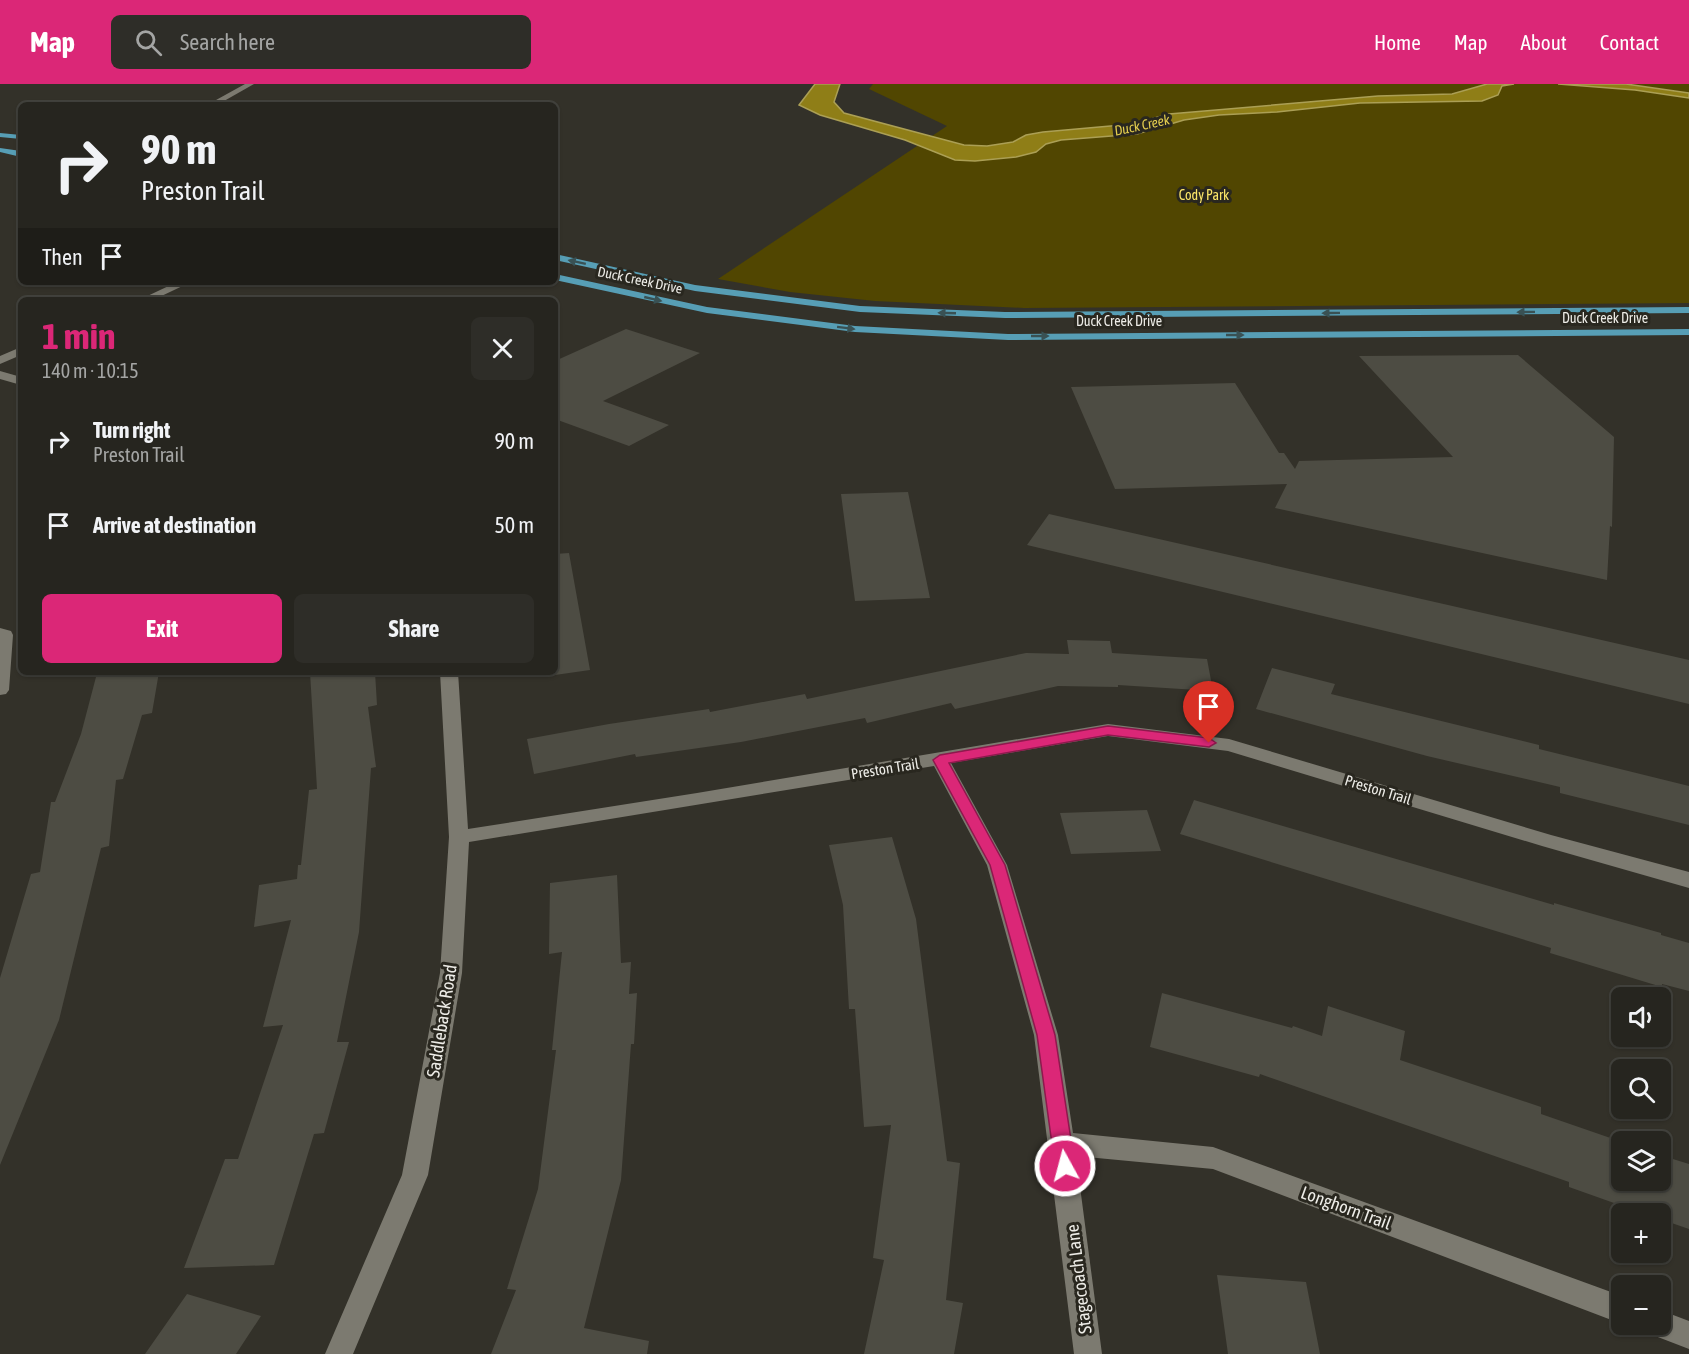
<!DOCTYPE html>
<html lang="en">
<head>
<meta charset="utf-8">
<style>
	body { margin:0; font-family:"Asap Condensed",sans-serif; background:#2e2d28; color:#f1f3f6; height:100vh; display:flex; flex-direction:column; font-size:22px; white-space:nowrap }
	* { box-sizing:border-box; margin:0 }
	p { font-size:20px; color:#a4a5a4 }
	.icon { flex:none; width:33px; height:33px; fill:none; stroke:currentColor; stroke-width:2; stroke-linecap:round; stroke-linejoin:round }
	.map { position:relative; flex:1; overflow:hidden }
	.drawer { position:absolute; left:18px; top:213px; width:540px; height:378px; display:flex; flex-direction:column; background:#26251f; border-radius:9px; box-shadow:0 2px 4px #0004,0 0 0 2px #42423d }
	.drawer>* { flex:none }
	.guide { position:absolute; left:18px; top:18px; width:540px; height:183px; border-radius:9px; box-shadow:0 2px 4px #0004,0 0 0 2px #42423d; background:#26251f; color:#f1f3f6; overflow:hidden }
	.controls { position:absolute; left:1611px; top:903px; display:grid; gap:12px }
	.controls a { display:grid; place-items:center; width:60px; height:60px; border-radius:9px; background:#26251f; box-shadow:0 2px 4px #0004,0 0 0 2px #42423d; font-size:30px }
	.pin { position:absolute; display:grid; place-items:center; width:51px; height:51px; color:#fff; margin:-62px -26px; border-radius:50% 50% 50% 0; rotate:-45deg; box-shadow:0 0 6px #0007 }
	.pin .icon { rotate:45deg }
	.me { position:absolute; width:66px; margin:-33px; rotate:353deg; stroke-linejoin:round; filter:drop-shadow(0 0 4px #0008) }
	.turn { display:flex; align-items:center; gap:21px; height:126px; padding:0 24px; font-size:27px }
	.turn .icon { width:78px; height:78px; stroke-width:2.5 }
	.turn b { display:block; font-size:42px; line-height:51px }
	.then { display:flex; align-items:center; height:57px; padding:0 24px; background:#0003; gap:12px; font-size:22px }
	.round { display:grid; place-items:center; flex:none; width:63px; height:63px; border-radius:9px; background:#2e2d28 }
	.head { display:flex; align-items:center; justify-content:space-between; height:102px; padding:0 24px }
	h1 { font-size:36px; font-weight:700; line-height:45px; color:#db2777 }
	.button { display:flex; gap:12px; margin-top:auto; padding:12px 24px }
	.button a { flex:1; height:69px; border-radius:9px; background:#db2777; color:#fff; font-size:24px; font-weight:700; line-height:69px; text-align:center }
	.button a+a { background:#2e2d28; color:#f1f3f6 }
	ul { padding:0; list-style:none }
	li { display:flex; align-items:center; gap:18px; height:84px; padding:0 24px }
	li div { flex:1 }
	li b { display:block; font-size:22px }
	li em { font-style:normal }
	header { display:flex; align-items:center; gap:36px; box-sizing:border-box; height:84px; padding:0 30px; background:#db2777; color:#fff }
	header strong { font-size:28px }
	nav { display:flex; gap:33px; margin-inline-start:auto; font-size:21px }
	.search { width:420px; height:54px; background:#2e2d28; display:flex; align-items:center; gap:15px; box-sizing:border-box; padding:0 21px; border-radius:9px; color:#a4a5a4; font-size:22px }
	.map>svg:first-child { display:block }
</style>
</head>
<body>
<header>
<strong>Map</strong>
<div class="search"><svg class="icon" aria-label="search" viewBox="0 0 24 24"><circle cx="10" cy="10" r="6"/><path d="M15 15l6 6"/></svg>Search here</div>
<nav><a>Home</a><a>Map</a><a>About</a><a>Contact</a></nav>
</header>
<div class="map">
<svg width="1689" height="1270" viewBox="0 0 1689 1270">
	<rect width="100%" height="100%" fill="#333129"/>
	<path fill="#514601" d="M873 0H1689V219L1024 224 875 217 790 208 718 195 947 42 869 5Z"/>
	<path fill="#8f7e17" stroke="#ab9f55" stroke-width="1.5" d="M815 0H840L834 18 844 29 964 61 987 62 1013 58 1026 51 1043 48 1133 40 1169 30 1378 12 1452 10 1487 0H1514L1502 2 1498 11 1482 17 1360 19 1277 28 1219 31 1184 36 1137 50 1061 56 1046 60 1036 68 1016 73 975 77 955 76 905 56 820 31 799 21Z
		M1558 0H1626L1689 9V14L1635 6Z"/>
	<path fill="#4d4c43" d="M626 245 700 269 603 317 669 341 629 362 555 335V277Z
		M1518 271 1614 353 1612 443 1610 442 1607 496 1275 424 1287 400 1115 405 1071 303 1235 299 1279 369H1284L1295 385 1299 377 1453 373 1359 272Z
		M908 408 930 514 855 517 841 410Z
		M1049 430 1689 576V620L1027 461Z
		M569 469 590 586 555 591V470Z
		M1067 556 1110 557 1112 569 1207 575 1213 607 1118 601V603L1058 602 955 625 951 619 867 639 865 634 741 658 636 673 635 670 534 690 527 655 609 640 709 625 710 628 805 610 807 615 1026 569 1069 570Z
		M1272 584 1335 600 1331 610 1539 661V665L1689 702V741L1560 709V703L1427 672 1256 625Z
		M128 588H159L152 629 142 631 123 695 116 696 109 762 101 764 59 936 0 1081V894L31 790 40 788 51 718H55L81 650 96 593Z
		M310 588H375L377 621 368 623 376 683 371 684 359 848 337 958H349L324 1049 314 1050 274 1181 184 1184 225 1075H238L283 941 263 943 291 836 254 843 259 801 297 795 298 781H301L309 706 317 705Z
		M1194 716 1554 821V819L1661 849V851L1689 859V907L1662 900V903L1550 869 1551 864 1180 750Z
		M1147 726 1161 767 1071 770 1060 729Z
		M892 753 916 835 947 1077 960 1079 946 1216 963 1219 954 1270H864L884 1176 873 1174 891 1041 864 1043 855 925H849L843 821 829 761Z
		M617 791 621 879 631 878 629 910 637 909 634 960H631L621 1096 584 1244 649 1257 647 1270H491L516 1206 507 1205 538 1105 556 966H552L562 868 549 870 550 799Z
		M1162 909 1292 944 1293 942 1322 952 1328 922 1405 947 1400 976 1541 1023V1030L1622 1058V1096H1660V1071L1689 1080V1145L1660 1135V1130H1645L1569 1103V1098L1260 990 1259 993 1150 963Z
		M1217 1191 1306 1198 1320 1270H1228Z
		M187 1210 261 1232 236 1270H145Z"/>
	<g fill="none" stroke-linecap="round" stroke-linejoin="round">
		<path fill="#7c7a70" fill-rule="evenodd" d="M245 0H254L217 21H207Z
			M177 198H191L153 216H139Z
			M21 263V271L0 280V272Z
			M0 287 21 293V301L0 295Z
			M0 544 11 547 13 551 9 606 6 610 0 611Z
			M440 588H458L468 745 697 709 1108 640 1229 655 1551 751 1689 788V804L1542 762 1228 667 1108 652 951 679 1007 781 1058 951 1073 1049 1213 1063 1622 1212V1240L1213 1085 1076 1072 1102 1270H1074L1034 951 987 781 934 682 469 758 462 889 428 1091 353 1270H325L402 1091 440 889 449 753Z
			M1660 1226 1689 1237V1265L1650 1250 1646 1240H1660Z"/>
		<path fill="#579eb5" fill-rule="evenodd" d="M0 49 21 51V55L0 53Z
			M0 64 21 67V73L0 68Z
			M555 170 695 201 860 222 1005 228 1689 223V229L1005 234 860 228 695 207 555 176Z
			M555 190 707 223 855 242 1008 250 1689 245V251L1008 256 855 248 707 229 555 196Z"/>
	</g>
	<defs><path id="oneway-solid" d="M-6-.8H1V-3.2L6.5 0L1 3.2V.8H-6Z" transform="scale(1.5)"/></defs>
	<g fill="#395154">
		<use href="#oneway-solid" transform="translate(577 178) rotate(-168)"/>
		<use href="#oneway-solid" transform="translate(653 215) rotate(13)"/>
		<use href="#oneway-solid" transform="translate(1526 228) rotate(179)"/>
		<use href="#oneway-solid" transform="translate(947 229) rotate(-178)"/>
		<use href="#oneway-solid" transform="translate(1331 229) rotate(179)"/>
		<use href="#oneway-solid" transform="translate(846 244) rotate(7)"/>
		<use href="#oneway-solid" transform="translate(1235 251)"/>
		<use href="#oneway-solid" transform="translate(1040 252)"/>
	</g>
	<path fill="#db2777" stroke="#8e194d" stroke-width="1.5" d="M1108 642 1209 654 1216 659 1209 663 1108 651 949 679 1005 781 1055 951 1075 1082 1072 1088 1065 1091 1058 1088 1055 1082 1037 951 990 781 933 676 940 671Z"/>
	<g text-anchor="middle" stroke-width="6" stroke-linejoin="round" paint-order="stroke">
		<g font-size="14" font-style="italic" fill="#e3cd4e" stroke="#29271f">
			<text transform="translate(1142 41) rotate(-12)" y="5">Duck Creek</text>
		</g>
		<g font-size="14" fill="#fbe568" stroke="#29271f">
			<text x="1204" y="116">Cody Park</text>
		</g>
		<g font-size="14" fill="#edece7" stroke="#29271f">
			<text transform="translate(640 196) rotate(12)" y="5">Duck Creek Drive</text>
			<text x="1605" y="239">Duck Creek Drive</text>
			<text x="1119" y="242">Duck Creek Drive</text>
		</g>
		<g font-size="15" fill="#edece7" stroke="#29271f">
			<text transform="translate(885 685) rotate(-9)" y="5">Preston Trail</text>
			<text transform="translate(1378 706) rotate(17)" y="5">Preston Trail</text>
		</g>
		<g font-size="18" fill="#edece7" stroke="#29271f">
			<text transform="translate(442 937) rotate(-81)" y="6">Saddleback Road</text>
			<text transform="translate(1346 1124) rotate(20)" y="6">Longhorn Trail</text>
			<text transform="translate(1079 1195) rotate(-97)" y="6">Stagecoach Lane</text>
		</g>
	</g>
</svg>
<div class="controls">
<a><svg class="icon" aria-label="sound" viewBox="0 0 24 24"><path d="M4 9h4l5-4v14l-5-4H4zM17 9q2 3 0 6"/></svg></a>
<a><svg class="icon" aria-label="search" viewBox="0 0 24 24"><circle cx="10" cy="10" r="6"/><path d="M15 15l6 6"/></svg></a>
<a><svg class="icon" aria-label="layers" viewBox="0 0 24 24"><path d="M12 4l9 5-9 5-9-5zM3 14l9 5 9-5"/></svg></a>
<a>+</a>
<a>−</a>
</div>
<div class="pin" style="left:1209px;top:659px;background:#d93025"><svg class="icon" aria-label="arrive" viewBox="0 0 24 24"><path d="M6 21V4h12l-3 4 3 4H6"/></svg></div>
<svg class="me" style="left:1065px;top:1082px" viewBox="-20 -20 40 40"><circle r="17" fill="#db2777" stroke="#fff" stroke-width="3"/><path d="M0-11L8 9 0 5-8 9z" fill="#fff"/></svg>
<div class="guide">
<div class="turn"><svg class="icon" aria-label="right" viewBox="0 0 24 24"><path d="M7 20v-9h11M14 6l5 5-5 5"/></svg><div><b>90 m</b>Preston Trail</div></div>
<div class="then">Then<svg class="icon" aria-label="arrive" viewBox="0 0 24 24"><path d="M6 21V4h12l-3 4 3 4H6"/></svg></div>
</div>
<section class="drawer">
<div class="head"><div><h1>1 min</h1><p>140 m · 10:15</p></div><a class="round"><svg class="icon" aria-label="close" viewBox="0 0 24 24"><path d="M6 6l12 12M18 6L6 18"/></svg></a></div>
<ul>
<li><svg class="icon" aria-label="right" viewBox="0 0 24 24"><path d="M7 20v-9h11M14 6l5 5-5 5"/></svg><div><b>Turn right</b><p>Preston Trail</p></div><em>90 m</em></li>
<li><svg class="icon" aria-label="arrive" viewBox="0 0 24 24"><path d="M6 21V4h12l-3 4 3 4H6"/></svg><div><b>Arrive at destination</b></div><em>50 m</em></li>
</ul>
<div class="button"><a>Exit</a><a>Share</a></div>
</section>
</div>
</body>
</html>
